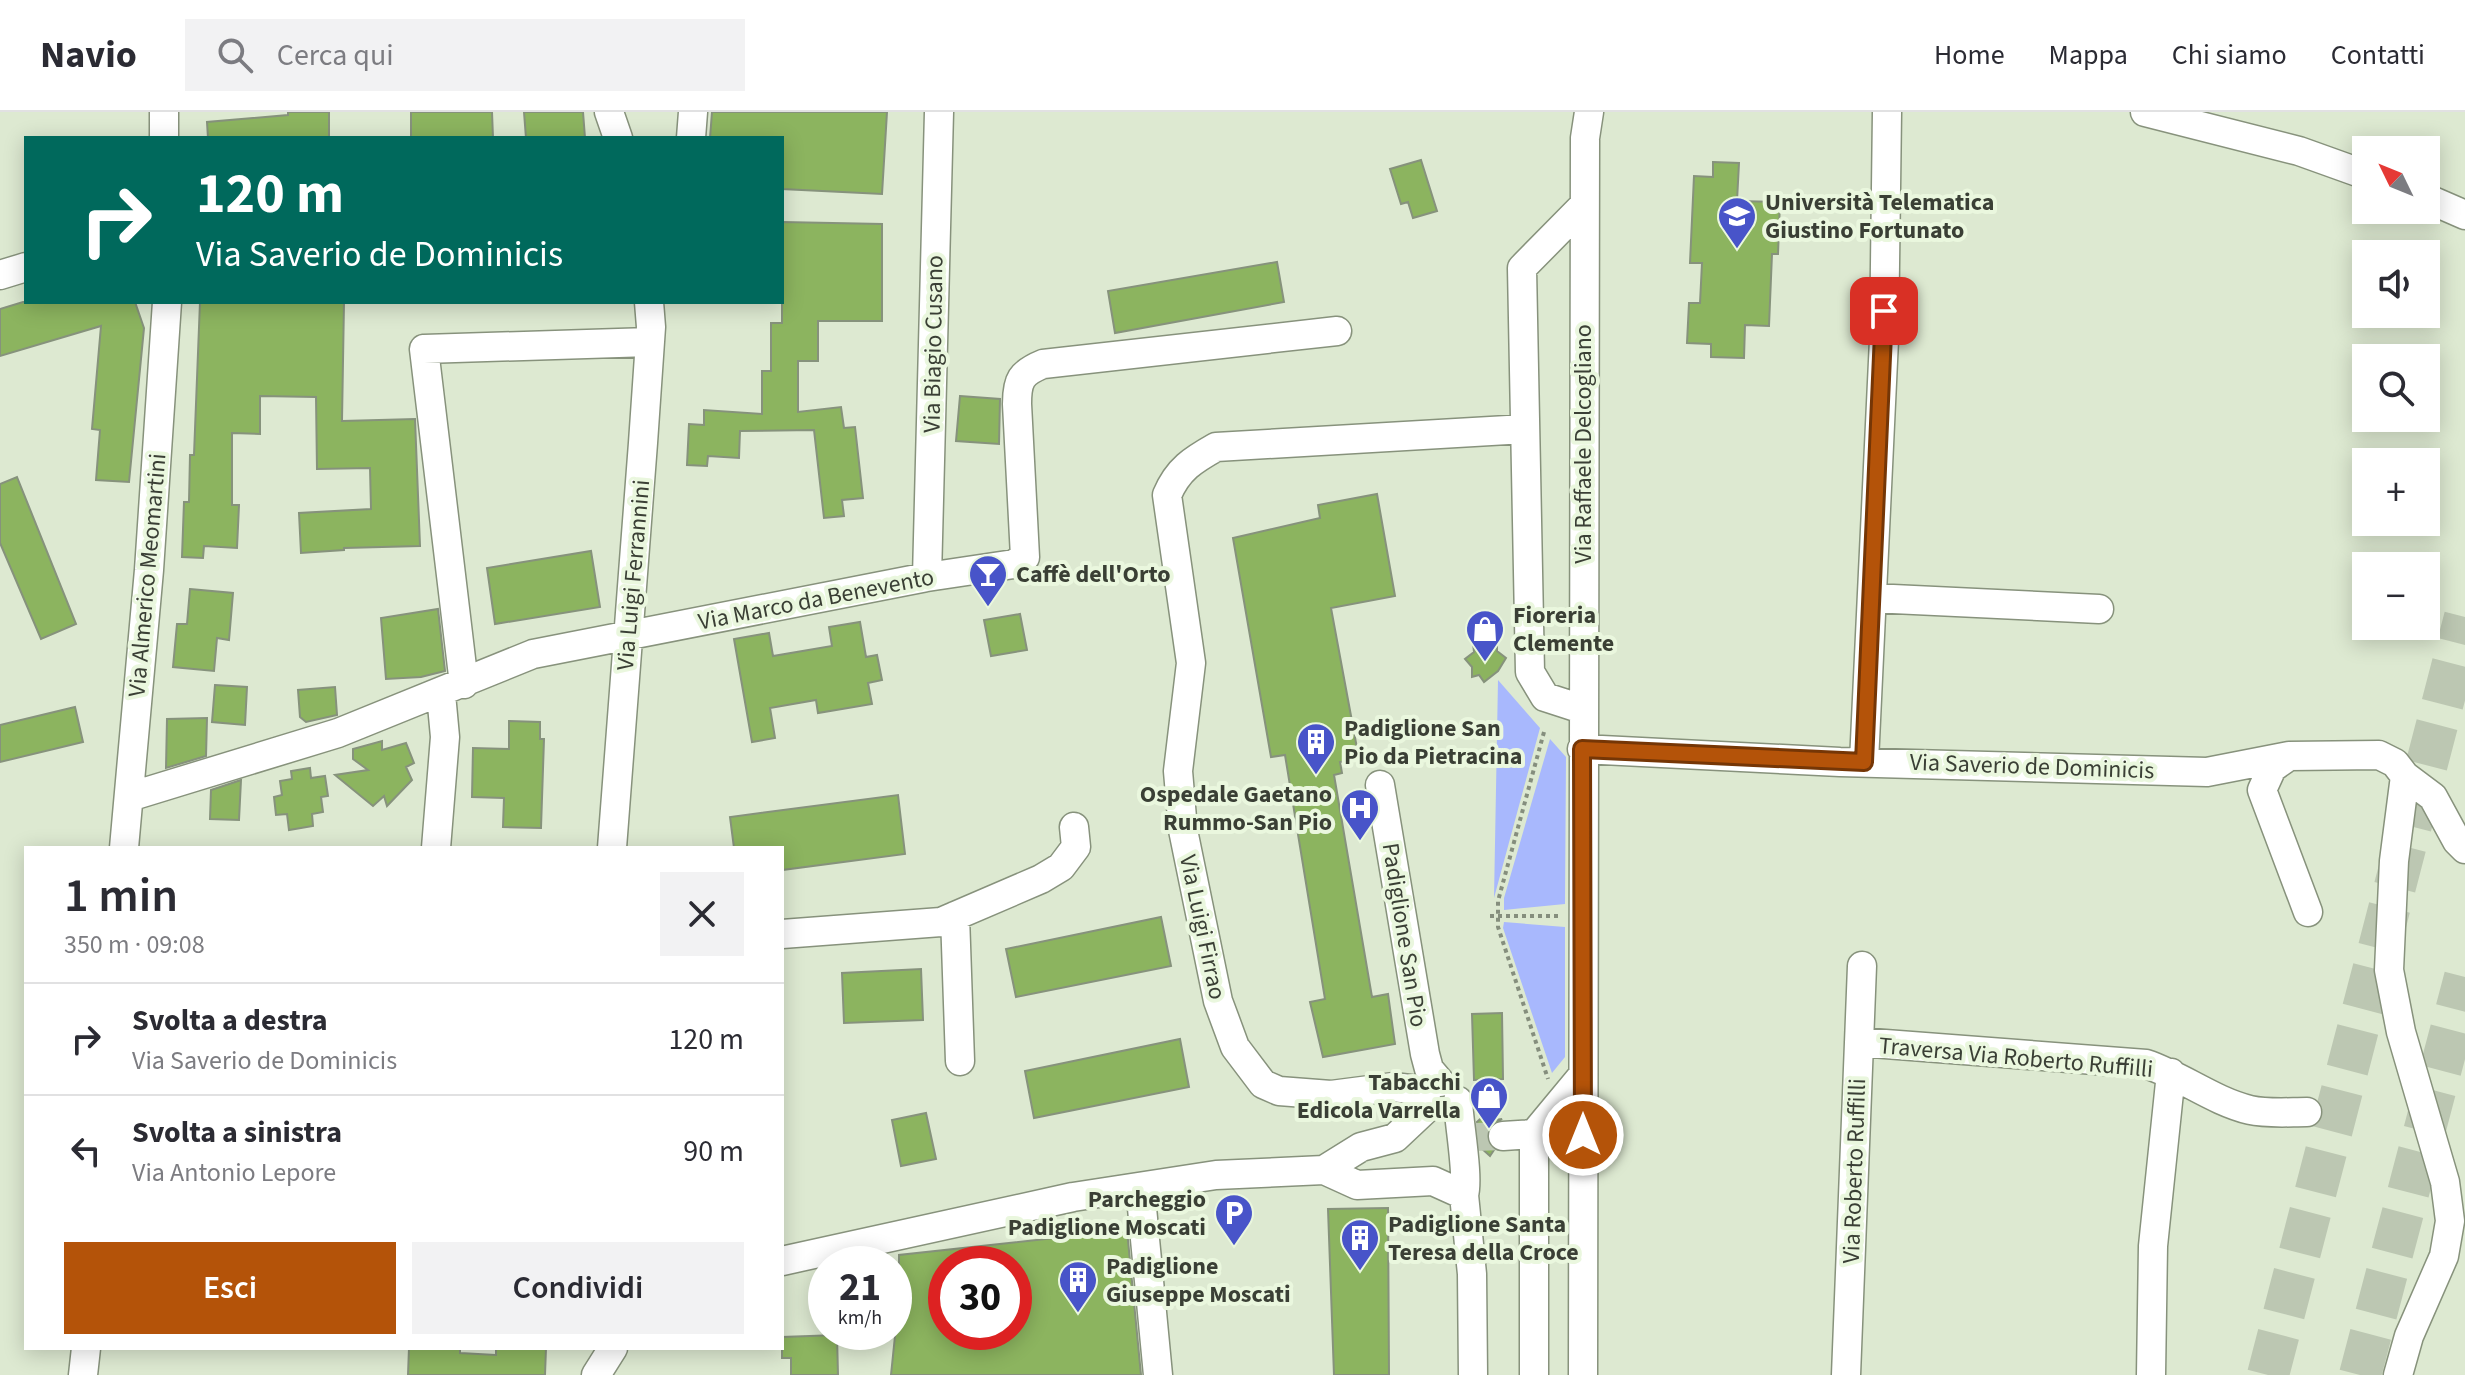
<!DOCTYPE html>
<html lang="it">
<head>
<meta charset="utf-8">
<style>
	body { margin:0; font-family:"Source Sans 3",sans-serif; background:#f2f2f3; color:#2b2b33; height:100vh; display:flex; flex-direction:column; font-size:30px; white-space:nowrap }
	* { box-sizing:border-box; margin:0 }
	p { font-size:26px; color:#7c7c81 }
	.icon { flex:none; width:44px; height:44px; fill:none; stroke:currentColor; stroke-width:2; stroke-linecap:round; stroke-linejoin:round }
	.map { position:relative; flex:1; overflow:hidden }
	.side { position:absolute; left:24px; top:734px; width:760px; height:504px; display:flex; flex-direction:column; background:#fff; border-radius:0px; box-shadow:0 4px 20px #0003 }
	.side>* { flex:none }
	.top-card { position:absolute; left:24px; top:24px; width:760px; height:168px; border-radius:0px; box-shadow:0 4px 20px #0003; background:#00695c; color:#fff; overflow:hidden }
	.needle { width:52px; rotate:313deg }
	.buttons { position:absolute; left:2352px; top:24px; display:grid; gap:16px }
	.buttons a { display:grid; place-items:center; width:88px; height:88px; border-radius:0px; background:#fff; box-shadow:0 4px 20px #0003; font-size:40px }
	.speed { position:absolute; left:808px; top:1134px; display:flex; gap:16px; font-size:40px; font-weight:700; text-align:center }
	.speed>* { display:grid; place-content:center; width:104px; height:104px; border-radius:50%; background:#fff; box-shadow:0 4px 20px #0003; line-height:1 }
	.speed small { font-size:20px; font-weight:400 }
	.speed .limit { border:12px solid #d22; background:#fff; color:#111 }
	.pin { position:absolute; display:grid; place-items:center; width:68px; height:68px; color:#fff; margin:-34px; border-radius:16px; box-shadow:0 4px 12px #0006 }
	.me { position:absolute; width:88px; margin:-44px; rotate:0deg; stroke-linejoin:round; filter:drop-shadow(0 0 6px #0008) }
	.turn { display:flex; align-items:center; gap:28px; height:168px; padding:0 40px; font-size:36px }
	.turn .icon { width:104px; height:104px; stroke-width:2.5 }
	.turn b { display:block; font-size:56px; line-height:68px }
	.round { display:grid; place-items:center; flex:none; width:84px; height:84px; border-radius:0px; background:#f2f2f3 }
	.summary { display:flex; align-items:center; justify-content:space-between; height:136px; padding:0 40px }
	h1 { font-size:48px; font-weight:600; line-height:60px }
	.button { display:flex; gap:16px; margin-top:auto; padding:16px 40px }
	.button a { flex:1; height:92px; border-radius:0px; background:#b45309; color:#fff; font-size:32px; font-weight:600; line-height:92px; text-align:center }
	.button a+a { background:#f2f2f3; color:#2b2b33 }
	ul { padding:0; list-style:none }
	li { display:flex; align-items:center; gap:24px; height:112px; padding:0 40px; border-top:2px solid #e1e1e2 }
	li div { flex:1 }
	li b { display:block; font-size:30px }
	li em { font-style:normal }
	header { display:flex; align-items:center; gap:48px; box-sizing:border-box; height:112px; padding:0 40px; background:#fff; border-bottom:2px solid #e1e1e2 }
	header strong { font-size:38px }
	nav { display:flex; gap:44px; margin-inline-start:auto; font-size:28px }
	.search { width:560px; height:72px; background:#f2f2f3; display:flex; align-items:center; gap:20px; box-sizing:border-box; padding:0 28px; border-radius:0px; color:#7c7c81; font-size:30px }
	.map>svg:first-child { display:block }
</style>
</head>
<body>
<header>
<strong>Navio</strong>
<div class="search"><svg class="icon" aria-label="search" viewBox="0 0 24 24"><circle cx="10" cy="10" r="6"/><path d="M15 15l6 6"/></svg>Cerca qui</div>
<nav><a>Home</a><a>Mappa</a><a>Chi siamo</a><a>Contatti</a></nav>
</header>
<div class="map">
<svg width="2465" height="1263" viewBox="0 0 2465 1263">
	<rect width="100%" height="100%" fill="#dde9d1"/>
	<path fill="#a8b8fd" d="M1498 568 1540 616 1494 786Z
		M1550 627 1566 645 1565 792 1504 798V786Z
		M1504 810 1565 815V945L1552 961 1503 816Z"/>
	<path fill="#8cb45f" stroke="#86927c" stroke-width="2" fill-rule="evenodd" d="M288 0H329V26H208L207 10 288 3Z
		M411 0H492L493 26H411Z
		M524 0H583L585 26H526Z
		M712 0H887L882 82 782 77V26H710Z
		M1421 48 1437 99 1413 106 1408 90 1401 92 1390 57Z
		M1713 50 1739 51 1737 89 1780 90 1778 142H1772L1769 214 1745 213 1744 246 1711 245V232L1687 231 1689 191H1700L1702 151H1690L1694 64 1713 65Z
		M782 110 882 112V209H818V249H798V300L841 295 844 316 855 315 863 386 842 388 844 404 824 406 814 318 740 319 739 346 708 344 707 354 687 353 689 312 704 313V298L762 302V259H771V211H782Z
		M1277 150 1284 190 1115 221 1108 179Z
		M23 190H135L144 216 129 370 96 368 100 318 92 317 101 214 0 244V197Z
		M200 190H344L342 309 415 307 420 434 344 436V438L301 441 299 401 371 397 370 356 317 357 316 285 260 284V322L232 321V393H239L237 436 204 434 203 446 182 445 184 390H189L190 343H194Z
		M960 284 1000 287 999 332 956 329Z
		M17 365 76 512 41 527 0 431V372Z
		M1377 382 1395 484 1331 496 1359 647 1340 650 1342 661 1334 663 1372 885 1388 882 1395 932 1323 945 1310 890 1325 887 1285 643 1271 645 1233 426 1320 406 1318 393Z
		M591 439 600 495 495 512 487 456Z
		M190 477 233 481 229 528 217 526 214 559 173 555 177 512H187Z
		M438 497 445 559 421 565 386 567 381 506Z
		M1020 502 1027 538 991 544 984 508Z
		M860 510 866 545 877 543 882 568 868 571 872 592 818 601 816 588 770 596 775 626 752 630 734 527 769 521 773 544 832 534 829 515Z
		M1485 527 1497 530V539L1506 546 1498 559 1484 570 1479 563 1472 565V555L1465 547 1474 540 1473 531H1480Z
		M215 573 247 575 245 613 212 610Z
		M335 575 337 603 306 610 300 605 298 578Z
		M75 595 83 630 0 650V613Z
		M207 606 206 644 166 656 167 607Z
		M509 609 540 610V627H544L541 716 503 715 504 686 472 685 473 636 509 637Z
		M382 629V638L406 631 414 651 406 655 412 668 387 694 384 684 373 694 335 663 368 658 353 647V637Z
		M310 656 311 666 325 664 328 684 321 685 323 700 312 702 313 714 289 718 287 702 276 703 274 685 282 683 280 669 292 667 291 659Z
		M241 668 239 708 210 707 211 678Z
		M898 683 905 742 782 758V736H734L730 705Z
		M1161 805 1171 854 1016 885 1006 837Z
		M921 857 923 908 844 911 842 861Z
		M1502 901 1503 967 1474 968 1472 902Z
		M1180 927 1189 975 1034 1006 1025 959Z
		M1488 1000 1495 1008 1502 1007 1488 1017 1486 1026 1494 1038 1490 1044 1480 1035 1477 1010Z
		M926 1001 936 1047 901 1054 892 1008Z
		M1388 1096 1389 1263H1334L1328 1097Z
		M1127 1118 1141 1263H891L899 1185V1143ZM946 1152H1014V1220H946Z
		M837 1223 838 1263H791V1246H782V1225Z
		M409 1236H460V1241L496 1243V1236H546L545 1263H408Z"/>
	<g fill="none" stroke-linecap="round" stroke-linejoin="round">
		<path stroke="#bcc7b2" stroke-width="28" stroke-dasharray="28 14" stroke-linecap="butt" d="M1475 1025 1503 1024"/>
		<path stroke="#bcc7b2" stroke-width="42" stroke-dasharray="42 21" stroke-linecap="butt" d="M2268 1263 2465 505
			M2360 1263 2465 865"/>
		<defs>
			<path id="minor" d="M609 0 618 26
				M2145 0 2299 39 2366 63
				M164 26V0
				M691 26 693 0
				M2426 86 2465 103
				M0 163 26 155
				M927 465 939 0
				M1872 486 2099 497
				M464 572 424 237 650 230
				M1582 597 1545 585 1530 560 1522 156 1584 93
				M1582 637 1840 650 2207 660 2289 644
				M1864 650 1884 228 1887 0
				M1380 673 1425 942 1429 957 1440 970
				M129 685 338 621 533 542 927 465 1014 452 1025 445 1017 292C1017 268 1021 261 1043 252L1337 219
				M124 736 149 458 167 190
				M436 736 445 625 441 582
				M612 736 643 331 651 215 649 190
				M2308 800 2262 678 2272 656 2289 644 2379 643 2395 651 2405 664 2433 685 2457 729 2465 737
				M955 804 960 949
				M782 822 941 810 1041 767 1061 755 1076 735 1074 715
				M1859 930 2146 952C2182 964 2213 989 2250 998 2268 1002 2289 1000 2307 1000
				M1427 979 1393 975 1331 983 1279 979 1263 972 1235 935 1218 889 1183 718 1178 659 1191 551 1167 383C1178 357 1193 348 1216 335L1525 317
				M1458 989C1459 1012 1469 1065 1464 1083L1472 1162 1473 1263
				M1428 995 1395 1026 1361 1035 1324 1058 1357 1073 1433 1069 1464 1083
				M1503 1024 1534 1022
				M1140 1075 1158 1263
				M782 1149 1073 1085 1216 1063 1324 1058
				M83 1263 86 1236
				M596 1263 613 1236
				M1534 1263V1022L1583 963
				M1583 1263 1585 26 1589 0
				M1846 1263 1862 854
				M2151 1263 2153 1134 2171 961
				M2398 1263 2409 1224 2444 1144 2450 1109 2445 1070 2401 920 2389 858 2394 749 2405 664"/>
		</defs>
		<use href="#minor" stroke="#87927c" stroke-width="31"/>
		<path stroke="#858e7d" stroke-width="4" stroke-dasharray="4 4" stroke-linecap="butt" d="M1544 620 1498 789V815L1548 967
			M1490 804H1560"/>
		<use href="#minor" stroke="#fff" stroke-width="28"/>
	</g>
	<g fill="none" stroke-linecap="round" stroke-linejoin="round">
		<defs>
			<path id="route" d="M1583 1023 1582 637 1864 650 1884 199"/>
		</defs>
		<use href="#route" stroke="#753606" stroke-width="20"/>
		<use href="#route" stroke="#b45309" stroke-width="14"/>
	</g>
	<defs>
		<symbol id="university-pin" viewBox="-11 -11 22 30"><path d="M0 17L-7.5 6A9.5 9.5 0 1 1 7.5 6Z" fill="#4854c9" stroke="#eaf7de"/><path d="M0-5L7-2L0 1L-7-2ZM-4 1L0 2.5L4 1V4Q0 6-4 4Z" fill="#fff"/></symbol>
		<symbol id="bar-pin" viewBox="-11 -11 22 30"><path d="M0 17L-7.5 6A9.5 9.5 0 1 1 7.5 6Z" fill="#4854c9" stroke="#eaf7de"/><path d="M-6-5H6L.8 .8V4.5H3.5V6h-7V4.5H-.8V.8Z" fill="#fff"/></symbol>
		<symbol id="shop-pin" viewBox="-11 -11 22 30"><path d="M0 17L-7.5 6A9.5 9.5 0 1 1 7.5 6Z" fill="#4854c9" stroke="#eaf7de"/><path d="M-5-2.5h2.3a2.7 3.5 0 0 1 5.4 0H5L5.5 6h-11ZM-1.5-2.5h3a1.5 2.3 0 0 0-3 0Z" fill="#fff"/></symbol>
		<symbol id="building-pin" viewBox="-11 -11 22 30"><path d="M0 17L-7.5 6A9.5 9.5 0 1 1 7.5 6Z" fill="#4854c9" stroke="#eaf7de"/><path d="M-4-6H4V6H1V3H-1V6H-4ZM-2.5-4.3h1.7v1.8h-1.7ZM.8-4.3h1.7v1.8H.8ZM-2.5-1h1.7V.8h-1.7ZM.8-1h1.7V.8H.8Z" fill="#fff"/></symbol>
		<symbol id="hospital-pin" viewBox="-11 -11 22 30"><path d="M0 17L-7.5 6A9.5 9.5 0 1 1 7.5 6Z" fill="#4854c9" stroke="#eaf7de"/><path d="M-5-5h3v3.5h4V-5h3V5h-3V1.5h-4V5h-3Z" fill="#fff"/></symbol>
		<symbol id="parking-pin" viewBox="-11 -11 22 30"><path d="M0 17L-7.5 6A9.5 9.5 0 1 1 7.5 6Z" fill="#4854c9" stroke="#eaf7de"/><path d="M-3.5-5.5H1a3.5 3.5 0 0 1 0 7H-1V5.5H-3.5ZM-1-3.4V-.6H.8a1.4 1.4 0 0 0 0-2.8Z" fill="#fff"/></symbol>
	</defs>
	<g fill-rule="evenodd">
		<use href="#university-pin" x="1715" y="82" width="44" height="60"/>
		<use href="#bar-pin" x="966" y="440" width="44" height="60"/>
		<use href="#shop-pin" x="1463" y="495" width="44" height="60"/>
		<use href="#building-pin" x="1294" y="608" width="44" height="60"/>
		<use href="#hospital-pin" x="1338" y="674" width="44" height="60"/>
		<use href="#shop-pin" x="1467" y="962" width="44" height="60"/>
		<use href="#parking-pin" x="1212" y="1079" width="44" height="60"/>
		<use href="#building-pin" x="1338" y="1104" width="44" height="60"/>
		<use href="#building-pin" x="1056" y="1146" width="44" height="60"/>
	</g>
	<g text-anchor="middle" stroke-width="8" stroke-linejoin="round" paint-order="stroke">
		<g font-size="24" font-weight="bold" fill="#3a3f35" stroke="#eaf7de" text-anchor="start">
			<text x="1765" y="98">Università Telematica<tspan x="1765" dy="28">Giustino Fortunato</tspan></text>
			<text x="1016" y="470">Caffè dell'Orto</text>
			<text x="1513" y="511">Fioreria<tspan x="1513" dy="28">Clemente</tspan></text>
			<text x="1344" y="624">Padiglione San<tspan x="1344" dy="28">Pio da Pietracina</tspan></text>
			<text x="1332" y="690" text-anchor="end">Ospedale Gaetano<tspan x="1332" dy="28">Rummo-San Pio</tspan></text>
			<text x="1461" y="978" text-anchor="end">Tabacchi<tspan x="1461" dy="28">Edicola Varrella</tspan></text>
			<text x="1206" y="1095" text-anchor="end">Parcheggio<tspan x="1206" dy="28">Padiglione Moscati</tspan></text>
			<text x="1388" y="1120">Padiglione Santa<tspan x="1388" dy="28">Teresa della Croce</tspan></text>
			<text x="1106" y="1162">Padiglione<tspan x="1106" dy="28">Giuseppe Moscati</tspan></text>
		</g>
		<g font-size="24" fill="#3a3f35" stroke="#eaf7de">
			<text transform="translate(933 232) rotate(-89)" y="8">Via Biagio Cusano</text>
			<text transform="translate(1583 332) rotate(-90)" y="8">Via Raffaele Delcogliano</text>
			<text transform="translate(147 463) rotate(-85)" y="8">Via Almerico Meomartini</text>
			<text transform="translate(633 463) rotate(-85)" y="8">Via Luigi Ferrannini</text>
			<text transform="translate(816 487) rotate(-11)" y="8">Via Marco da Benevento</text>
			<text transform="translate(2032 654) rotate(2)" y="8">Via Saverio de Dominicis</text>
			<text transform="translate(1203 815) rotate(78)" y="8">Via Luigi Firrao</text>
			<text transform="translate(1405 823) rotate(81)" y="8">Padiglione San Pio</text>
			<text transform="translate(2016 945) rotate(5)" y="8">Traversa Via Roberto Ruffilli</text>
			<text transform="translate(1854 1059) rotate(-88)" y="8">Via Roberto Ruffilli</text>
		</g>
	</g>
</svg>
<div class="buttons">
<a><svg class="needle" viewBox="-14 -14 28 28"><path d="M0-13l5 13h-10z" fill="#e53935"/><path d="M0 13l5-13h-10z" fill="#7c7c81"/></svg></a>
<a><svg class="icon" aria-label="sound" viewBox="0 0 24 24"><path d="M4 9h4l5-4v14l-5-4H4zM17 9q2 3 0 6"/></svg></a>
<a><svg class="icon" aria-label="search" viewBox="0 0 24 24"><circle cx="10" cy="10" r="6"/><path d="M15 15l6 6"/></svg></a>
<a>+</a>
<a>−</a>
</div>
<div class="speed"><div>21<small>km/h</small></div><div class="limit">30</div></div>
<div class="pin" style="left:1884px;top:199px;background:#d93025"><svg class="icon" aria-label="arrive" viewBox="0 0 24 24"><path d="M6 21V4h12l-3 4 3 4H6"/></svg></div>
<svg class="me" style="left:1583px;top:1023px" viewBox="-20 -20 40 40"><circle r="17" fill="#b45309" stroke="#fff" stroke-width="3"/><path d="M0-11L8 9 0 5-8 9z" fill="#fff"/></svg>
<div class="top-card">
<div class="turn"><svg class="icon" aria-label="right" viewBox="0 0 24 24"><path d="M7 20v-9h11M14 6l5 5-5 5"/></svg><div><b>120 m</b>Via Saverio de Dominicis</div></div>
</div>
<section class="side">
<div class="summary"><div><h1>1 min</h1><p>350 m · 09:08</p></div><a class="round"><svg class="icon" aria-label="close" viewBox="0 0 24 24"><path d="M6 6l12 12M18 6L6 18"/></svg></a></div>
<ul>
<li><svg class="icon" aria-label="right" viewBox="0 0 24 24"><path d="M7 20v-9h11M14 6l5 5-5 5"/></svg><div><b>Svolta a destra</b><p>Via Saverio de Dominicis</p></div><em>120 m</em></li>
<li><svg class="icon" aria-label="left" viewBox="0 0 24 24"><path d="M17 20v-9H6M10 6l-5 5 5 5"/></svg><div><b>Svolta a sinistra</b><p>Via Antonio Lepore</p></div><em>90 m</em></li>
</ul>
<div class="button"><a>Esci</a><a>Condividi</a></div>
</section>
</div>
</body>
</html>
